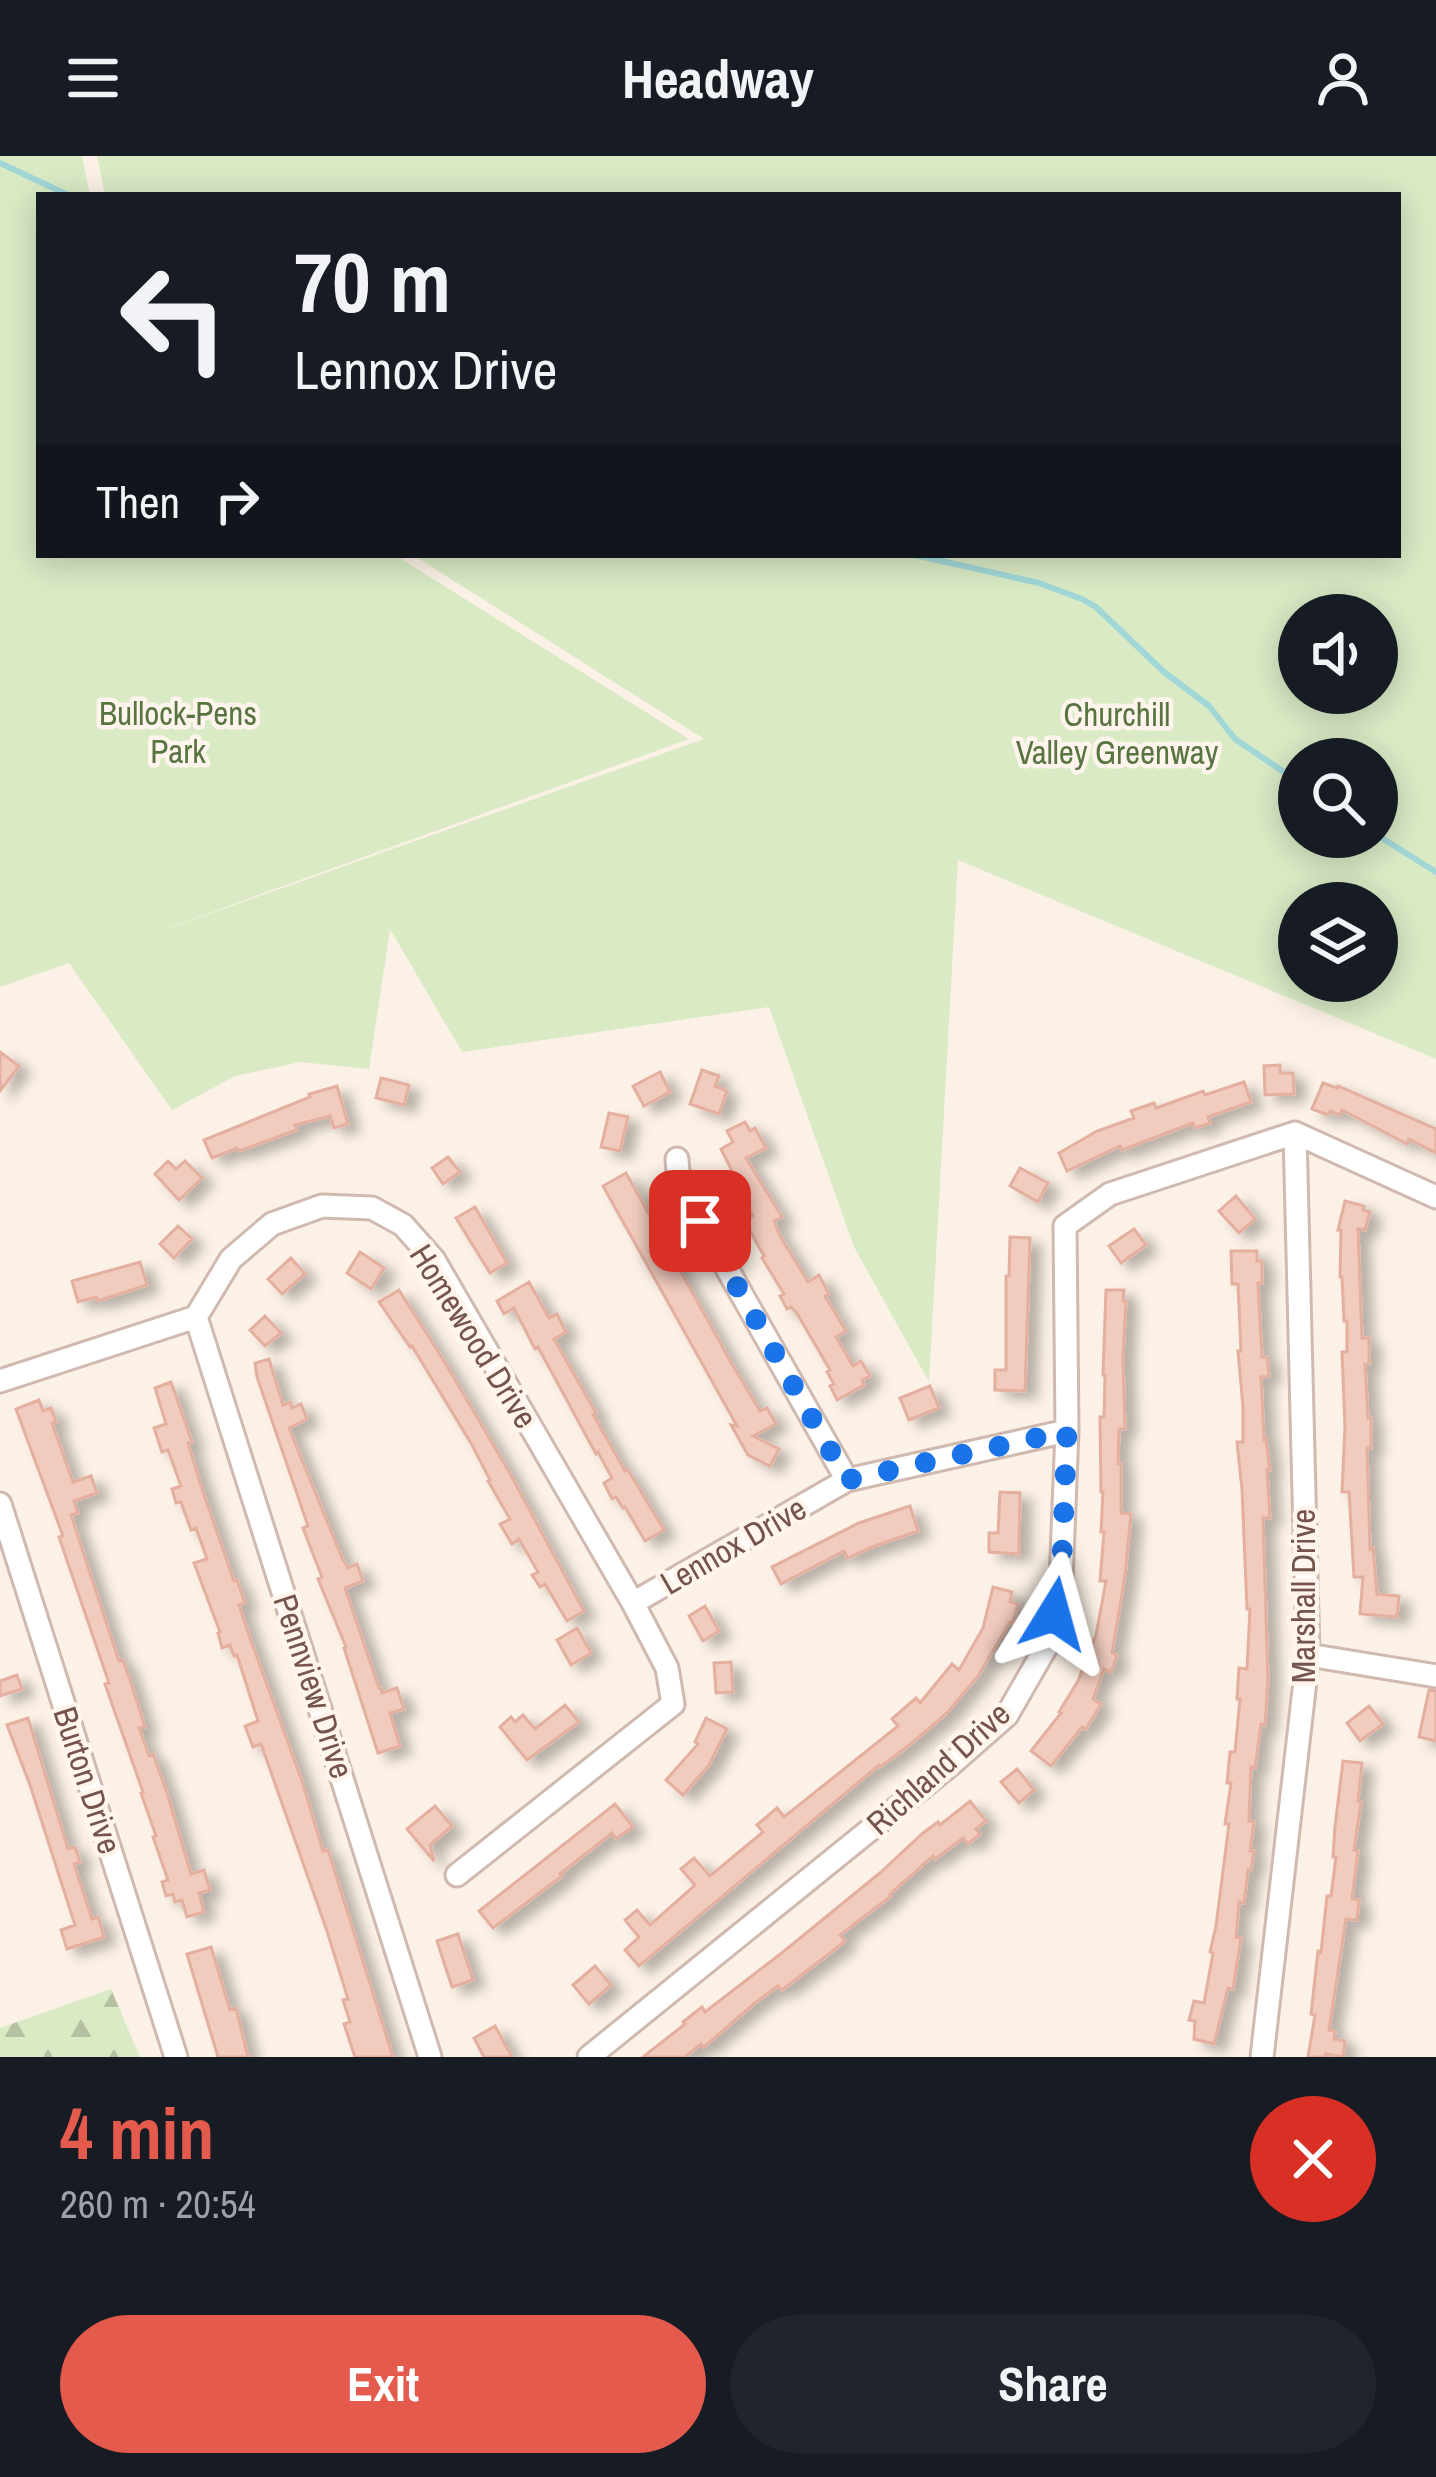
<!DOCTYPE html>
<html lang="en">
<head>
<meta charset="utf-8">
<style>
	body { margin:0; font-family:"Archivo Narrow",sans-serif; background:#20242c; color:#f1f3f6; height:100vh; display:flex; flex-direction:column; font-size:45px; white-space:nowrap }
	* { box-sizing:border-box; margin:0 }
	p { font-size:39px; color:#9ea1a6 }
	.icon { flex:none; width:66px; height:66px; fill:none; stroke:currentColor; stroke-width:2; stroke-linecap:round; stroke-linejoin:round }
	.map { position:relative; height:1901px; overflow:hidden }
	.sheet { display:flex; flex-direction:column; background:#171b24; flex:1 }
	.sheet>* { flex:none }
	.top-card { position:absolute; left:36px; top:36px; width:1365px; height:366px; border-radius:0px; box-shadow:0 6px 30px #0003; background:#171b24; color:#f1f3f6; overflow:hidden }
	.fabs { position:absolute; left:1278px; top:438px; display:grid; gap:24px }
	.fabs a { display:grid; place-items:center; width:120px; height:120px; border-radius:50%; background:#171b24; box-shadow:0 6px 30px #0003; font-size:60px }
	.pin { position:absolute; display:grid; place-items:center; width:102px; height:102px; color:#fff; margin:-51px; border-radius:24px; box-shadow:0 6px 18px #0006 }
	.me { position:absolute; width:132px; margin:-66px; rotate:8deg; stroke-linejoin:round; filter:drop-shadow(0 0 9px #0008) }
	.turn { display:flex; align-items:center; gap:42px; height:252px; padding:0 60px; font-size:54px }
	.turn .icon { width:156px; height:156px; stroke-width:2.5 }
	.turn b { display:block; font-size:84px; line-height:102px }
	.then { display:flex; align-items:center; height:114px; padding:0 60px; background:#0003; gap:24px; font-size:45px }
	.round { display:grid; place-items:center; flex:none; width:126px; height:126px; border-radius:63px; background:#20242c }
	.headline { display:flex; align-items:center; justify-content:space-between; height:204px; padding:0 60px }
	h1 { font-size:72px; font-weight:700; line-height:90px; color:#e45a4d }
	.cta { display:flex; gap:24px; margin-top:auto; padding:24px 60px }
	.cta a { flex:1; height:138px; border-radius:72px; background:#e45a4d; color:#fff; font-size:48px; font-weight:700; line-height:138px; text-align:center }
	.cta a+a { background:#20242c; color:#f1f3f6 }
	header { display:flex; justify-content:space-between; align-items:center; height:156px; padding:0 60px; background:#171b24; font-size:54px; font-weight:700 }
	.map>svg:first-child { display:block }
</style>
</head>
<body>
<header><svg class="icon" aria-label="menu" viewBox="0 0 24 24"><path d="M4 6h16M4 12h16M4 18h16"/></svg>Headway<svg class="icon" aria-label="person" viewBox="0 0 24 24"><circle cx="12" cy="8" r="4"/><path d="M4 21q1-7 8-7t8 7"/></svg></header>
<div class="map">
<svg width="1436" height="1901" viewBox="0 0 1436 1901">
	<defs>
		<pattern id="forest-firs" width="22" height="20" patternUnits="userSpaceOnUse" patternTransform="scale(3)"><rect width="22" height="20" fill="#d9eac5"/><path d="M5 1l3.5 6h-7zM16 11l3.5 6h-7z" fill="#b5c0a2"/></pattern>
		<filter id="shadow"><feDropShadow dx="11" dy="7" stdDeviation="6" flood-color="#0004"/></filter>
	</defs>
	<rect width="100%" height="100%" fill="#fcf1e6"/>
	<path fill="#d9eac5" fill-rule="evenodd" d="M0 0H82L90 39H39V399H395L689 583 132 785 704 583 413 399H1398V39H105L97 0H1436V903L958 704 929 1226 854 1091 769 851 462 896 390 773 369 913 300 906 235 920 172 954 69 807 0 831ZM1299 459H1377V537H1299ZM1299 603H1377V681H1299ZM1299 747H1377V825H1299Z"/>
	<path fill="url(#forest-firs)" d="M111 1833 140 1901H0V1872Z"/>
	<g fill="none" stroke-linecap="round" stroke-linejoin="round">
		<path stroke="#a1d7d7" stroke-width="6" d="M0 7 68 39
			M915 399 1039 427 1082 443 1096 451 1164 516 1209 550 1235 583 1299 626
			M1377 679 1436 716"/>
	</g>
	<path fill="#f1cbbe" stroke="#e4af9f" stroke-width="3" filter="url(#shadow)" d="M0 896 19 910 0 935Z
		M1280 909V917H1293L1294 938 1265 939 1264 910Z
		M702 914 719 920 715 930 727 935 719 958 690 948Z
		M660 916 670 936 644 950 633 930Z
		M381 922 409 929 404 949 376 942Z
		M1244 926 1251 946 1208 961 1210 967 1195 972 1193 967 1122 994 1120 990 1067 1015 1059 997 1097 975 1134 962 1131 955 1154 947 1156 952 1203 935 1205 939Z
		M1323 927 1337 932 1338 930 1436 973V997L1409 983 1407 988 1342 954 1340 959 1330 955 1328 959 1312 953Z
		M337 930 348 968 334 972 330 960 295 969 297 974 239 995 237 992 212 1002 204 984 310 941 309 938Z
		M609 957 628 961 620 995 601 991Z
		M745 966 750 975 755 972 766 992 746 1002 782 1061 774 1065 779 1078 808 1126 819 1119 829 1138 825 1140 846 1175 836 1181 853 1210 861 1205 870 1220 862 1224 864 1229 837 1244 830 1230 834 1228 827 1216 830 1214 796 1156 791 1151 787 1153 780 1140 784 1138 762 1102 764 1100 744 1064 753 1060 731 1024 735 1021 721 993 733 986 727 975Z
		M448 1001 460 1016 443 1028 432 1012Z
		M168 1005 176 1013 185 1005 202 1022 179 1044 155 1018Z
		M1020 1012 1048 1027 1038 1046 1010 1030Z
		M626 1017 732 1208 760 1255 767 1252 776 1268 753 1280 779 1293 770 1310 748 1299 731 1269 737 1270 603 1030Z
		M1236 1040 1255 1063 1239 1077 1219 1055Z
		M1345 1045 1364 1050 1363 1054 1370 1056 1365 1074 1358 1073 1362 1182H1369V1208H1365L1368 1262H1371V1292H1367L1370 1393 1373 1392 1377 1438 1399 1440 1397 1461 1360 1458 1363 1421H1354L1349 1336H1342L1345 1271 1342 1196H1347V1165H1344L1342 1121H1340L1341 1074H1338Z
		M475 1051 507 1107 490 1117 456 1062Z
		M178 1070 192 1083 174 1102 160 1088Z
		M1134 1073 1146 1089 1121 1107 1109 1090Z
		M1010 1081 1030 1082 1025 1235 995 1234V1214H1006V1120H1009Z
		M1231 1095H1257V1105H1262V1127H1258L1262 1201H1267L1269 1220 1261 1221 1264 1284 1266 1283 1270 1314H1267L1270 1362H1263L1268 1524 1265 1569 1261 1568 1255 1612 1251 1611 1249 1665 1254 1666 1250 1695H1254L1251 1714H1248L1244 1747 1239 1746 1236 1781 1241 1782 1233 1833 1228 1832 1214 1888 1194 1883 1195 1865 1189 1864 1194 1845 1204 1847 1213 1797 1210 1796 1216 1770 1229 1668H1225L1231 1627H1227L1230 1596H1235L1240 1543H1237L1239 1512 1247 1513 1250 1453H1247L1242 1333 1237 1286H1243V1250L1238 1195H1241L1238 1128H1232Z
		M360 1096 384 1112 371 1133 347 1117Z
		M291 1102 305 1118 282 1138 268 1123Z
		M140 1106 147 1129 98 1145 96 1141 78 1146 72 1125Z
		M529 1126 549 1162 557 1158 566 1176 554 1183 596 1257 593 1258 625 1315 628 1314 664 1374 645 1385 625 1351 623 1352 616 1341 612 1343 604 1327 612 1322 598 1296 596 1298 538 1191 535 1193 514 1152 504 1158 497 1145Z
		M399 1134 444 1205 508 1314 584 1455 567 1465 545 1428 540 1431 532 1419 538 1416 519 1383 512 1388 500 1368 510 1363 488 1325 490 1324 472 1289 412 1190 410 1191 379 1146Z
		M1106 1134H1124L1123 1145H1126L1123 1201 1125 1273H1119L1118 1308H1121V1357L1131 1358 1125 1420 1112 1497 1117 1499 1111 1516 1104 1513 1093 1543 1101 1548 1086 1573 1082 1571 1051 1610 1031 1595 1061 1557 1059 1556 1078 1525 1096 1479 1106 1425H1100L1104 1376H1101L1103 1336H1101L1100 1261H1104L1105 1219H1103Z
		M265 1160 281 1177 265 1190 250 1174Z
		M269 1203 283 1249 290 1246 292 1252 301 1248 307 1263 289 1272 342 1402 348 1412 357 1408 363 1425 345 1432 379 1532H381L382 1537 397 1532 404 1553 390 1557 400 1590 378 1597 344 1492 346 1491 318 1423 322 1421 303 1372 308 1370 257 1221 255 1207Z
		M171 1226 192 1286 188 1287 202 1333 234 1425 237 1424 245 1447 239 1449 250 1482 302 1625 323 1695 328 1694 393 1901H355L344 1868 350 1866 343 1844 348 1843 327 1775 261 1588 253 1591 245 1570 258 1565 237 1499 234 1500 230 1489 222 1492 218 1477 220 1476 194 1407 207 1403 196 1372 191 1374 181 1346 176 1347 172 1333 181 1330 168 1294 162 1296 154 1272 166 1268 155 1232Z
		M930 1230 939 1252 909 1264 900 1242Z
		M39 1244 43 1255 51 1252 56 1266 52 1267 73 1326 91 1320 97 1337 74 1345 78 1357 71 1359 119 1505 123 1504 132 1530 145 1571 139 1572 149 1600 153 1598 168 1640 191 1718 204 1714 210 1734 199 1737 204 1756 187 1761 182 1744 175 1746 173 1738 166 1740 162 1726 168 1724 153 1681 156 1680 141 1637 143 1636 105 1528 109 1527 59 1381 63 1380 16 1253Z
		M1000 1336 1020 1337 1019 1398 989 1396V1377H998Z
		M910 1350 918 1375 872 1391 848 1402 844 1395 781 1428 772 1411 859 1367Z
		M993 1431 1012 1436 1010 1446 1018 1448 1013 1467 1010 1466 978 1520 947 1557 912 1587 880 1611 879 1609 639 1810 625 1794 639 1781 625 1764 637 1754 650 1769 695 1729 681 1713 694 1702 710 1720 763 1676 757 1669 777 1652 784 1661 898 1570 892 1563 916 1542 920 1547 952 1508 959 1514 983 1472Z
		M705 1450 719 1475 703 1485 689 1460Z
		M577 1472 591 1497 571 1509 557 1484Z
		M731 1506 733 1536 716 1537 714 1507Z
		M17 1519 22 1533 0 1540V1525Z
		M1429 1534 1436 1535V1585L1419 1581Z
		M565 1549 579 1566 527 1604 500 1571 511 1561 515 1566 523 1559 535 1573Z
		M1369 1550 1383 1568 1360 1585 1347 1567Z
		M28 1562 68 1693 75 1691 80 1706 74 1708 92 1763 98 1761 104 1781 67 1793 61 1774 75 1769 30 1629 7 1569Z
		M706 1562 727 1573 709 1609 683 1639 666 1624 698 1588 695 1586Z
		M1343 1605 1362 1607 1358 1645 1361 1646 1354 1694 1358 1695 1352 1743 1359 1744 1357 1764 1346 1763 1329 1874 1335 1875 1334 1883 1345 1885 1343 1901 1326 1898V1901H1308L1315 1859 1311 1858 1318 1795 1321 1796 1327 1740H1331L1336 1701H1333L1335 1671Z
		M1017 1613 1034 1634 1019 1647 1001 1626Z
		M970 1645 986 1665 976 1673 980 1678 968 1688 963 1682 935 1703 933 1700 890 1738 891 1740 840 1779 845 1785 834 1794 782 1834 778 1830 755 1847 704 1891 701 1888 685 1901H643L685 1868 683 1866 702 1851 705 1856 783 1796 881 1716 923 1677 938 1666 940 1669Z
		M615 1648 633 1671 616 1683 612 1677 560 1718 562 1720 493 1772 479 1755Z
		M435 1650 452 1670 430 1689 434 1705 407 1673Z
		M458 1778 473 1824 452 1831 437 1785Z
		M211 1791 230 1854 236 1852 248 1901H218L187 1798Z
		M595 1810 611 1829 589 1848 573 1829Z
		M495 1870 512 1901H484L474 1882Z"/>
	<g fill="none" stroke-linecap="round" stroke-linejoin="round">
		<defs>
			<path id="minor" d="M677 1003 679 1028 847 1324
				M196 1161 430 1901
				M0 1225 196 1161 231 1103 272 1068 322 1050 372 1052 403 1069 434 1104 633 1447 667 1512 673 1548 457 1719
				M0 1348 176 1901
				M633 1447 847 1324 1067 1275
				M1308 1499 1436 1520
				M589 1901 950 1609 1007 1559 1046 1491 1061 1426 1067 1275 1065 1070 1110 1038 1295 977 1436 1041
				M1262 1901 1308 1499 1295 977"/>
		</defs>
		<use href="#minor" stroke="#d0b9af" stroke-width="27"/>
		<use href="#minor" stroke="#fff" stroke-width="21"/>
	</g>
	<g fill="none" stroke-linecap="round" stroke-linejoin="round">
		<path stroke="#1a73e8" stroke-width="21" stroke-dasharray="0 37.8" d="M700 1065 847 1324 1067 1275 1061 1426 1054 1458"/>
	</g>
	<g text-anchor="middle" stroke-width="9" stroke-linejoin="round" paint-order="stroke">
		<g font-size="33" fill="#587541" stroke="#fff5ed">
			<text x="178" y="569">Bullock-Pens<tspan x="178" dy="38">Park</tspan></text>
			<text x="1117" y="570">Churchill<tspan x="1117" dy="38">Valley Greenway</tspan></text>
		</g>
		<g font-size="33" fill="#75544b" stroke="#fff5ed">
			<text transform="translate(474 1180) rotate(58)" y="12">Homewood Drive</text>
			<text transform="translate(733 1389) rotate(-30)" y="12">Lennox Drive</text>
			<text transform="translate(1303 1440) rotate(-90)" y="12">Marshall Drive</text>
			<text transform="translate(314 1530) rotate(72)" y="12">Pennview Drive</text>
			<text transform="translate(938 1612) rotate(-42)" y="12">Richland Drive</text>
			<text transform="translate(88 1624) rotate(72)" y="12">Burton Drive</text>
		</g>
	</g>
</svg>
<div class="fabs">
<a><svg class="icon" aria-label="sound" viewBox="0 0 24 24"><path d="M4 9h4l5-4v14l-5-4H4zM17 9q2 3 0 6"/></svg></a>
<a><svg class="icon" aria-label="search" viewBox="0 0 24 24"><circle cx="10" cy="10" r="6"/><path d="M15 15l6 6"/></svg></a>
<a><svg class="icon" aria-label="layers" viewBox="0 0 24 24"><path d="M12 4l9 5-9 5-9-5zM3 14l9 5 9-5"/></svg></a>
</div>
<div class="pin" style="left:700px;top:1065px;background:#d93025"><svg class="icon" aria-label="arrive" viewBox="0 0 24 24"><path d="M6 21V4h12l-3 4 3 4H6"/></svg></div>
<svg class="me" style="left:1054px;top:1458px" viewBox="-20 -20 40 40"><path d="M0-17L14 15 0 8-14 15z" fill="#1a73e8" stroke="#fff" stroke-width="4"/></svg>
<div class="top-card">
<div class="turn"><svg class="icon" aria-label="left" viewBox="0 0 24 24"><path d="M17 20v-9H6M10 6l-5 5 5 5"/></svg><div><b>70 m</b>Lennox Drive</div></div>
<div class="then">Then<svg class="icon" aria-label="right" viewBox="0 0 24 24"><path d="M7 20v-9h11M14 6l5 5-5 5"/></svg></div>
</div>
</div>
<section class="sheet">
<div class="headline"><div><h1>4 min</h1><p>260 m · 20:54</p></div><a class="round" style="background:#d93025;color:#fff"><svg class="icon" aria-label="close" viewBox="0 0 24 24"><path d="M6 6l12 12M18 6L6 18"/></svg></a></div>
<div class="cta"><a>Exit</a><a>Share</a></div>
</section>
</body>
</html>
